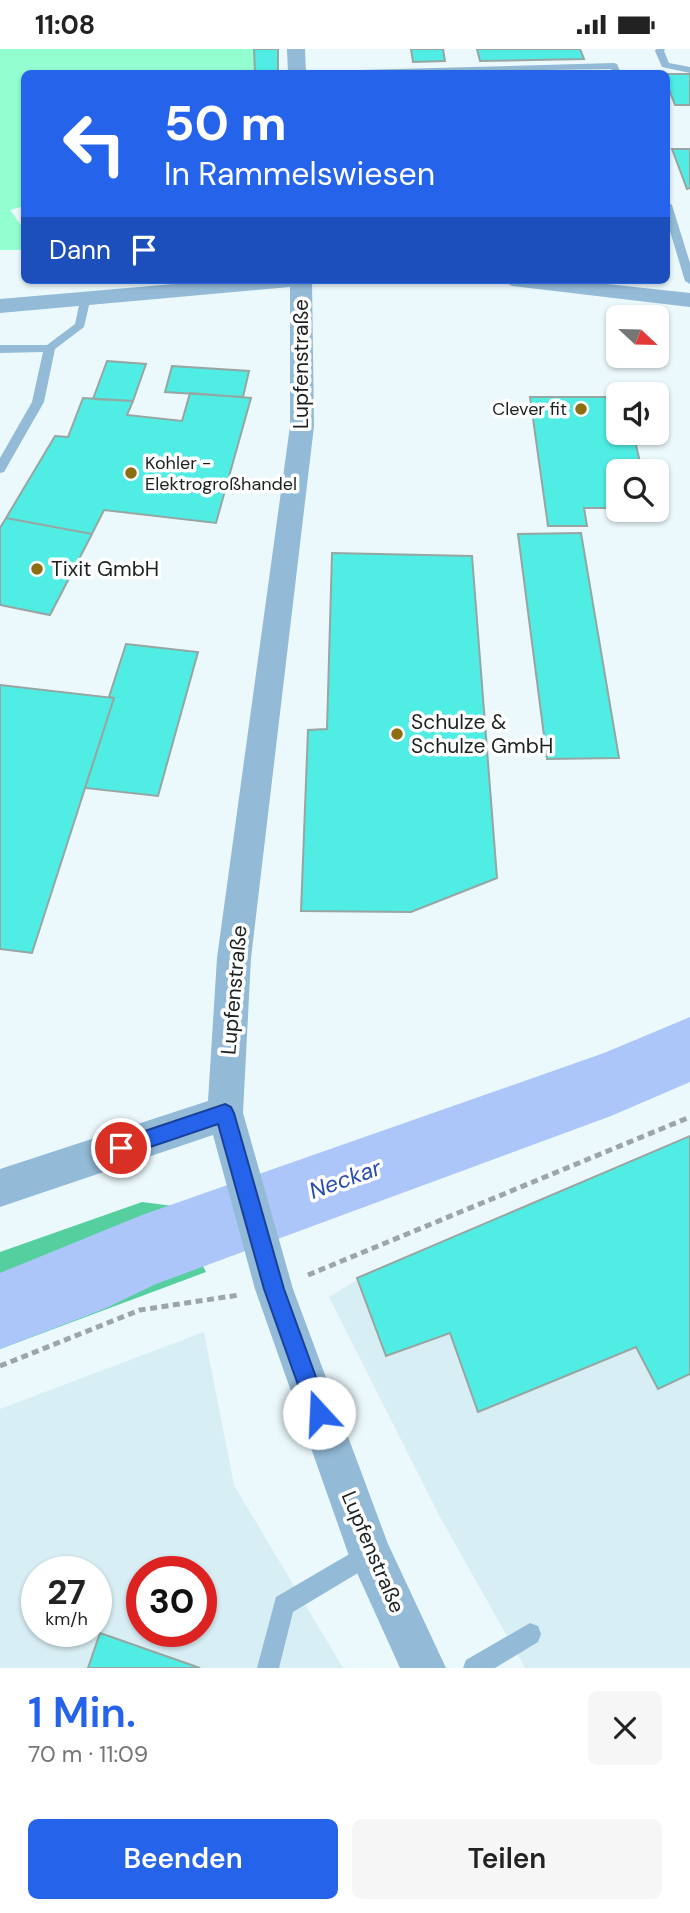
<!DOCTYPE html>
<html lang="de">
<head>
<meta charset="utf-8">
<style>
	body { margin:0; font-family:"DM Sans",sans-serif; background:#f6f6f6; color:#222; height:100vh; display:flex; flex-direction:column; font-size:26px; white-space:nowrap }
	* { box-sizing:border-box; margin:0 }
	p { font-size:23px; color:#767676 }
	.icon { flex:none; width:38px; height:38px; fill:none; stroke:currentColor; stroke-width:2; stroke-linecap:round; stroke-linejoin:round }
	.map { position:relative; height:1619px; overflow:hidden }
	.side { display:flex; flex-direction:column; background:#fff; flex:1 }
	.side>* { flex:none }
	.hud { position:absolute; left:21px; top:21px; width:649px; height:214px; border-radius:10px; box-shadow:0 2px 5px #0004; background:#2563eb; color:#fff; overflow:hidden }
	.needle { width:46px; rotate:112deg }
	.controls { position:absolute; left:606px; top:256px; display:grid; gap:14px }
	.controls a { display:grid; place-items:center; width:63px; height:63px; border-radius:10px; background:#fff; box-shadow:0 2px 5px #0004; font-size:35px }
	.speed { position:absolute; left:21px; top:1507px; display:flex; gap:14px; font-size:35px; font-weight:700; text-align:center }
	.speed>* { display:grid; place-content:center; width:91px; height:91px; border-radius:50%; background:#fff; box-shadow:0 2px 5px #0004; line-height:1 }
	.speed small { font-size:18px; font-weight:400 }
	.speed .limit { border:10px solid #d22; background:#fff; color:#111 }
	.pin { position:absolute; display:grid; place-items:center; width:60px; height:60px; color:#fff; margin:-30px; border:4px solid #fff; border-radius:50%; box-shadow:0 2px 7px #0007 }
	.me { position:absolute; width:77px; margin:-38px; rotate:340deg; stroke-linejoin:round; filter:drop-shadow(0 0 5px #0008) }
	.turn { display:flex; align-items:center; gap:24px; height:147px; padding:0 28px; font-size:32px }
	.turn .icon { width:91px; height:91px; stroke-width:2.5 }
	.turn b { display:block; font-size:49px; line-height:60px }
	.then { display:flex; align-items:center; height:66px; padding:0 28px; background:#0003; gap:14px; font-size:26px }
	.round { display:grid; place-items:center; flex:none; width:74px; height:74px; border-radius:10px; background:#f6f6f6 }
	.summary { display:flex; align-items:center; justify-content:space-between; height:119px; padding:0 28px }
	h1 { font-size:42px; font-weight:600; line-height:52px; color:#2563eb }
	.primary-button { display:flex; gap:14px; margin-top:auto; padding:14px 28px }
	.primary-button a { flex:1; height:80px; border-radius:10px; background:#2563eb; color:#fff; font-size:28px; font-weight:600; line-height:80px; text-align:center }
	.primary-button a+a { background:#f6f6f6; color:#222 }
	.status { display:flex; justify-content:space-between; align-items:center; height:49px; padding:0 35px; background:#fff; direction:ltr }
	.status svg { height:19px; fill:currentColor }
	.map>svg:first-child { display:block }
</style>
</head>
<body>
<div class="status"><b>11:08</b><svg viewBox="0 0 49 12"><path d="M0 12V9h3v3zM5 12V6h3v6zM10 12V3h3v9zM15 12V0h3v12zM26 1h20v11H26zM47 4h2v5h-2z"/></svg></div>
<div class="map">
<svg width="690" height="1619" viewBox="0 0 690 1619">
	<rect width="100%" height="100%" fill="#ebf9fd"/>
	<path fill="#d7eef4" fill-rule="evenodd" d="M690 1087V1619H525L440 1468 329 1248 363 1227Z
		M204 1283 234 1436 343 1619H0V1360ZM37 1522H96V1582H37ZM142 1522H201V1582H142Z"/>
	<path fill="#93ffd0" d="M0 0H254L255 24H24V157L10 161 24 180V201H0Z"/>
	<path fill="#56cf9f" d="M142 1153 173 1157 206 1223 0 1300V1203Z"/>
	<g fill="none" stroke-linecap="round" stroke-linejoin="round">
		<path fill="#adc6fa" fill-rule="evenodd" d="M690 968V1033L611 1067 156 1235 104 1260 0 1300V1224L142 1166 604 1004Z"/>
	</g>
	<path fill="#4fede3" stroke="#97a5a3" stroke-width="2" d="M254 0H278V24H255Z
		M411 0H443L445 12 413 13Z
		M477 0H580L584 10 480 12Z
		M667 25H690V56H675L667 35Z
		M672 100H690V139L687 140Z
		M107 312 146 315 133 352 93 350Z
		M172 317 249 322 243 348 165 343Z
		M190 344 251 349 216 474 104 461 92 485 6 469 55 387 68 388 83 349 133 352 127 366 182 372Z
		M530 348H618V383H633L642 422H618V459H584L587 477H548Z
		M6 469 92 485 50 566 0 556V479Z
		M581 484 619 709 547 710 518 485Z
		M332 504 472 507 497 829 411 863 301 862 308 681 327 680Z
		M126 595 198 603 158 747 85 739 114 649 109 648Z
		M0 636 114 649 32 904 0 900Z
		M690 1087V1325L658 1340 636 1298 478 1363 450 1284 386 1307 357 1229Z
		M100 1584 200 1619H88Z"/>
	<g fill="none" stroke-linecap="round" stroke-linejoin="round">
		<path stroke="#9ca6a9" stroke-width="5" stroke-dasharray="7 4.5" stroke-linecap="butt" d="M308 1226 690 1068
			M0 1317 140 1261 239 1246"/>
		<path fill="#93bad6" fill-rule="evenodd" d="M656 0H665L664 2 669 14 690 18V24L662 18 655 2Z
			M614 14 617 15 621 24H613L611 20 356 24 361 21Z
			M667 153 672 156 690 214V235L685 232 667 172Z
			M85 249 90 252 84 278 55 300 44 353 4 423 0 424V409L32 353 43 303 0 304V296H47L75 275 80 252Z
			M370 1493 378 1496 381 1504 378 1512 293 1563 279 1619H257L276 1548Z
			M530 1574 538 1577 541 1585 538 1593 495 1619H463L466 1611Z"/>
		<path fill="#93bad6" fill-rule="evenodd" d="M287 0H305L306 24H288Z
			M220 231H312L314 377 251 909 243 1064 293 1240 388 1495 446 1619H400L348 1504 255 1240 213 1086 0 1158V1120L208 1052 217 909 290 377V238L0 264V250Z
			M501 231H570L690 244V258L512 237Z"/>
	</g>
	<path fill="#2563eb" stroke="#184099" stroke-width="2" d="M225 1055 231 1058 234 1064 284 1240 329 1364 326 1372 319 1375 311 1372 308 1364 264 1240 218 1075 121 1108 115 1105 112 1099 115 1093 121 1090Z"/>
	<g fill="#8c6e10" stroke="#fff" stroke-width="2.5">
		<circle cx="581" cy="360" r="7"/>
		<circle cx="131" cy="424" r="7"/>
		<circle cx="37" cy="520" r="7"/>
		<circle cx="397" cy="685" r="7"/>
	</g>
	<g text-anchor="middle" stroke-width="7" stroke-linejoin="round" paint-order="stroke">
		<g font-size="18" fill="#1b2021" stroke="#fff" text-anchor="end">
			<text x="567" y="366">Clever fit</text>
			<text x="145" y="420" text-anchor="start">Kohler -<tspan x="145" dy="21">Elektrogroßhandel</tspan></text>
		</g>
		<g font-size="21" fill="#1b2021" stroke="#fff">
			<text transform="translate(301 315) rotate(-90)" y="7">Lupfenstraße</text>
			<text transform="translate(234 941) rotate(-85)" y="7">Lupfenstraße</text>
			<text transform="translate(373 1503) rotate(67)" y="7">Lupfenstraße</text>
		</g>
		<g font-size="21" fill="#1b2021" stroke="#fff" text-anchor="start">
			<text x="51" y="527">Tixit GmbH</text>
			<text x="411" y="680">Schulze &amp;<tspan x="411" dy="24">Schulze GmbH</tspan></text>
		</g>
		<g font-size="23" font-style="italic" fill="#274dad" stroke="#fff">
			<text transform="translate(345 1130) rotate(-20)" y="8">Neckar</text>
		</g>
	</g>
</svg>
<div class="controls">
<a><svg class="needle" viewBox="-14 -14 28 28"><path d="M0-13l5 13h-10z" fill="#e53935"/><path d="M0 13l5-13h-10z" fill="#767676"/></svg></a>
<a><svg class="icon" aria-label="sound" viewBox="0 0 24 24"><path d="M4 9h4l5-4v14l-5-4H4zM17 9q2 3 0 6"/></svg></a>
<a><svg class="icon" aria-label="search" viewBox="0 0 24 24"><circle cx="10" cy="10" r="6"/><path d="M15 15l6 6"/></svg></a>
</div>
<div class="speed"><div>27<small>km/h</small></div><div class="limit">30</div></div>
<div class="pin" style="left:121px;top:1099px;background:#d93025"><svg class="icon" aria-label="arrive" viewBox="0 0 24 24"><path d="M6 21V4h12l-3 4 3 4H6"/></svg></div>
<svg class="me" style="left:319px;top:1364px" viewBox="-20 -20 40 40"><circle r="19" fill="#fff"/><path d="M0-13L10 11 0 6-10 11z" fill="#2563eb"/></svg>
<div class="hud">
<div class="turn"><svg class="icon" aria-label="left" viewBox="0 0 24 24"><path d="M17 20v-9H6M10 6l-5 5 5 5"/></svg><div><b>50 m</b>In Rammelswiesen</div></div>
<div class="then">Dann<svg class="icon" aria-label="arrive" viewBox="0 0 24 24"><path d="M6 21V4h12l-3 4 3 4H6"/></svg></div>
</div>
</div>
<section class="side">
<div class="summary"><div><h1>1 Min.</h1><p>70 m · 11:09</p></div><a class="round"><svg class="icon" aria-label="close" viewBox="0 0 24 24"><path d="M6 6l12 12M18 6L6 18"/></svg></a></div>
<div class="primary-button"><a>Beenden</a><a>Teilen</a></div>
</section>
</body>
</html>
